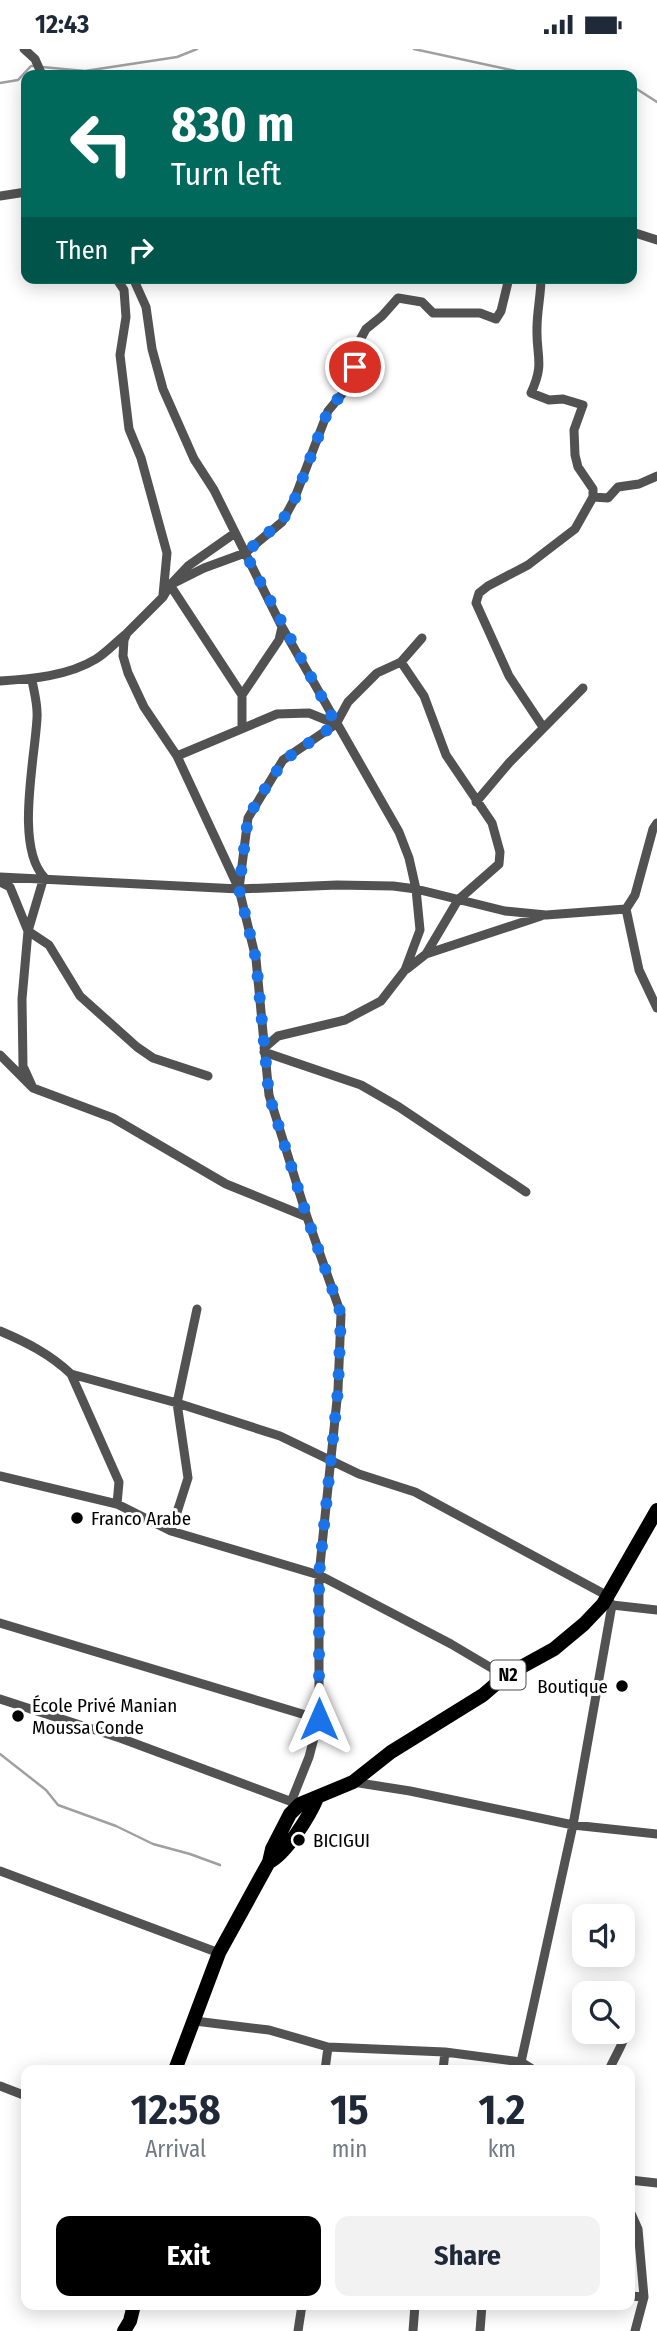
<!DOCTYPE html>
<html lang="en">
<head>
<meta charset="utf-8">
<style>
	body { margin:0; font-family:"Fira Sans Condensed",sans-serif; background:#f2f2f3; color:#1f2937; height:100vh; display:flex; flex-direction:column; font-size:26px; white-space:nowrap }
	* { box-sizing:border-box; margin:0 }
	p { font-size:23px; color:#747a83 }
	.icon { flex:none; width:38px; height:38px; fill:none; stroke:currentColor; stroke-width:2; stroke-linecap:round; stroke-linejoin:round }
	.map { position:relative; flex:1; overflow:hidden }
	.panel { position:absolute; left:21px; top:2016px; width:614px; height:245px; display:flex; flex-direction:column; background:#fff; border-radius:14px; box-shadow:0 4px 18px #0003 }
	.panel>* { flex:none }
	.hud { position:absolute; left:21px; top:21px; width:616px; height:214px; border-radius:14px; box-shadow:0 4px 18px #0003; background:#00695c; color:#fff; overflow:hidden }
	.tools { position:absolute; left:572px; top:1855px; display:grid; gap:14px }
	.tools a { display:grid; place-items:center; width:63px; height:63px; border-radius:14px; background:#fff; box-shadow:0 4px 18px #0003; font-size:35px }
	.pin { position:absolute; display:grid; place-items:center; width:60px; height:60px; color:#fff; margin:-30px; border:4px solid #fff; border-radius:50%; box-shadow:0 2px 7px #0007 }
	.me { position:absolute; width:77px; margin:-38px; rotate:0deg; stroke-linejoin:round; filter:drop-shadow(0 0 5px #0008) }
	.turn { display:flex; align-items:center; gap:24px; height:147px; padding:0 35px; font-size:32px }
	.turn .icon { width:91px; height:91px; stroke-width:2.5 }
	.turn b { display:block; font-size:49px; line-height:60px }
	.then { display:flex; align-items:center; height:66px; padding:0 35px; background:#0003; gap:14px; font-size:26px }
	.eta { display:flex; justify-content:space-evenly; align-items:center; height:119px; text-align:center }
	.eta b { font-size:42px; font-weight:700; line-height:49px }
	.primary-button { display:flex; gap:14px; margin-top:auto; padding:14px 35px }
	.primary-button a { flex:1; height:80px; border-radius:14px; background:#000; color:#fff; font-size:28px; font-weight:700; line-height:80px; text-align:center }
	.primary-button a+a { background:#f2f2f3; color:#1f2937 }
	.status { display:flex; justify-content:space-between; align-items:center; height:49px; padding:0 35px; background:#fff; direction:ltr }
	.status svg { height:19px; fill:currentColor }
	.map>svg:first-child { display:block }
</style>
</head>
<body>
<div class="status"><b>12:43</b><svg viewBox="0 0 49 12"><path d="M0 12V9h3v3zM5 12V6h3v6zM10 12V3h3v9zM15 12V0h3v12zM26 1h20v11H26zM47 4h2v5h-2z"/></svg></div>
<div class="map">
<svg width="657" height="2282" viewBox="0 0 657 2282">
	<rect width="100%" height="100%" fill="#fff"/>
	<g fill="none" stroke-linecap="round" stroke-linejoin="round">
		<path stroke="#a0a0a0" stroke-width="2.5" d="M414 0 534 26
			M42 18 85 22 177 8 197 0
			M0 34 18 31 31 17H35
			M632 37 657 53
			M0 1705 46 1741 58 1756 116 1777 153 1795 190 1805 220 1816"/>
		<path stroke="#525252" stroke-width="9" d="M24 0 35 10 42 26
			M0 147 26 143
			M632 183 657 191
			M116 229 124 241 126 268 120 306 129 380 141 409 167 504 163 546
			M133 229 146 258 152 300 163 340 194 410 214 441 282 578 399 783 409 809 416 840 420 881 405 921 381 952 345 971 278 987 264 999
			M541 229C541 246 537 262 537 279 536 308 545 314 531 344L549 351 563 350 583 356 574 381 575 406 578 418 593 440V448L575 480 528 516 488 537 479 544 476 554 509 627 543 678
			M593 448 608 449 618 438 639 435 657 427
			M235 484 188 517 170 536 242 646V679
			M401 613 424 647 446 706 492 774 500 803 499 815 458 851 426 905 407 920
			M32 631C34 643 38 656 37 669 35 710 15 797 44 828L28 882 22 950 23 1017 33 1039
			M0 632C32 630 68 627 96 610 107 603 116 593 126 585
			M242 646 279 591 282 578
			M177 707 277 665 309 664 336 675
			M476 753 509 714 583 639
			M0 828 239 840 337 836 393 837 416 840 505 862 546 866 626 860 635 846 653 780 657 774
			M0 833 10 838 28 882 49 896 80 947 137 998 153 1009 208 1027
			M239 840 248 769 283 711 336 675 348 653 377 624 401 613 422 589
			M626 860 639 921 657 959
			M426 905 541 867
			M264 1003 361 1036 399 1058 526 1143
			M0 1006 33 1039 113 1069 226 1135 307 1168
			M0 1282C26 1293 50 1305 71 1325L177 1354 280 1387 359 1425 415 1443 606 1546 612 1556 657 1561
			M71 1325 119 1433 117 1455
			M0 1427 117 1455 171 1482 319 1526 451 1595 505 1627
			M171 1482 188 1429 177 1354 197 1260
			M0 1574 319 1670
			M0 1650 120 1689 295 1754
			M353 1733 410 1742 573 1776 657 1785
			M291 1753 309 1708 319 1670V1526L338 1341 341 1265 307 1168 269 1046 256 910 239 840 177 707 144 658 128 624 123 607 124 591 127 584 163 548 170 536 204 519 245 504 282 473 294 451 328 362 347 339 355 318V300L366 280 382 267 398 249 422 253 433 264H480L496 270 501 262 509 229
			M0 1822 219 1904
			M195 1972 269 1981 328 1998 445 2003 521 2013
			M325 2021 328 1998
			M443 2021 445 2003
			M534 2021 521 2013 573 1776 612 1556
			M609 2021C615 2007 623 1996 627 1981
			M0 2037 26 2047
			M630 2131 657 2134
			M630 2162 638 2180 644 2248 635 2282
			M630 2247 644 2248
			M298 2282 302 2256
			M413 2282 415 2256
			M480 2282 482 2256"/>
		<path stroke="#000" stroke-width="14" d="M269 1813C286 1805 310 1766 317 1749
			M175 2021 219 1904 269 1813 272 1800 290 1765 300 1755 353 1733 391 1703 483 1646 505 1627 554 1600 584 1575 603 1555 657 1461
			M124 2282 130 2272 134 2256"/>
	</g>
	<g fill="none" stroke-linecap="round" stroke-linejoin="round">
		<path stroke="#1a73e8" stroke-width="12" stroke-dasharray="0 21.6" d="M319 1670V1526L338 1341 341 1265 307 1168 269 1046 256 910 239 840 248 769 259 749 284 711 336 675 245 504 282 472 294 452 328 362 346 340 355 318"/>
	</g>
	<g fill="#000" stroke="#fff" stroke-width="2.5">
		<circle cx="77" cy="1469" r="7"/>
		<circle cx="622" cy="1637" r="7"/>
		<circle cx="18" cy="1667" r="7"/>
		<circle cx="299" cy="1791" r="7"/>
	</g>
	<g text-anchor="middle" stroke-width="6" stroke-linejoin="round" paint-order="stroke">
		<rect fill="#fff" stroke="#4c4c4c" stroke-width="2" x="490.5" y="1611.5" width="35" height="29" rx="5"/>
		<g font-size="18" font-weight="bold" fill="#000">
			<text x="508" y="1632">N2</text>
		</g>
		<g font-size="19" fill="#000" stroke="#fff" text-anchor="start">
			<text x="91" y="1476">Franco Arabe</text>
			<text x="608" y="1644" text-anchor="end">Boutique</text>
			<text x="32" y="1663">École Privé Manian<tspan x="32" dy="22">Moussa Conde</tspan></text>
			<text x="313" y="1798">BICIGUI</text>
		</g>
	</g>
</svg>
<div class="tools">
<a><svg class="icon" aria-label="sound" viewBox="0 0 24 24"><path d="M4 9h4l5-4v14l-5-4H4zM17 9q2 3 0 6"/></svg></a>
<a><svg class="icon" aria-label="search" viewBox="0 0 24 24"><circle cx="10" cy="10" r="6"/><path d="M15 15l6 6"/></svg></a>
</div>
<div class="pin" style="left:355px;top:318px;background:#d93025"><svg class="icon" aria-label="arrive" viewBox="0 0 24 24"><path d="M6 21V4h12l-3 4 3 4H6"/></svg></div>
<svg class="me" style="left:319px;top:1670px" viewBox="-20 -20 40 40"><path d="M0-17L14 15 0 8-14 15z" fill="#1a73e8" stroke="#fff" stroke-width="4"/></svg>
<div class="hud">
<div class="turn"><svg class="icon" aria-label="left" viewBox="0 0 24 24"><path d="M17 20v-9H6M10 6l-5 5 5 5"/></svg><div><b>830 m</b>Turn left</div></div>
<div class="then">Then<svg class="icon" aria-label="right" viewBox="0 0 24 24"><path d="M7 20v-9h11M14 6l5 5-5 5"/></svg></div>
</div>
<section class="panel">
<div class="eta">
<div><b>12:58</b><p>Arrival</p></div>
<div><b>15</b><p>min</p></div>
<div><b>1.2</b><p>km</p></div>
</div>
<div class="primary-button"><a>Exit</a><a>Share</a></div>
</section>
</div>
</body>
</html>
